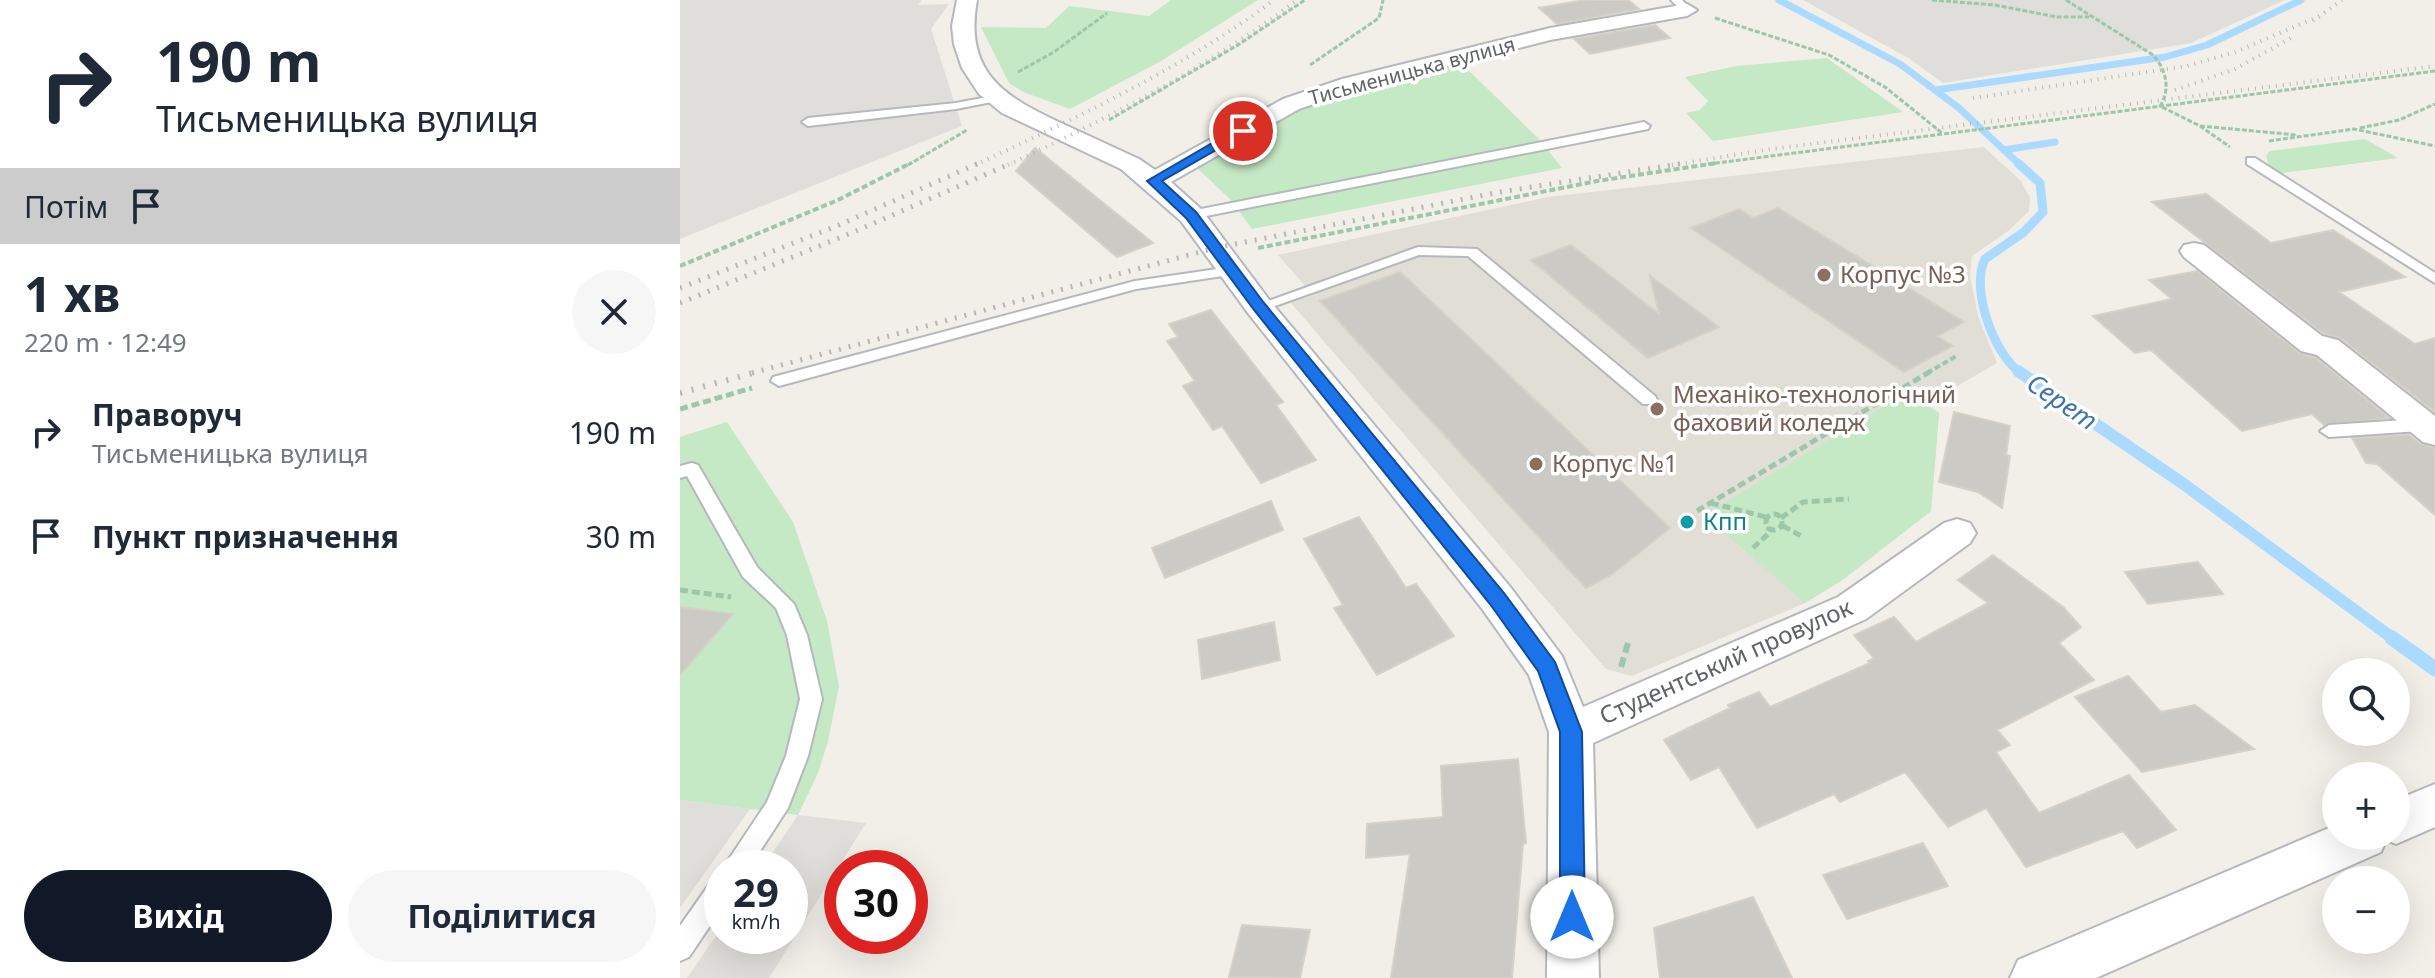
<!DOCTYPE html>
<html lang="uk">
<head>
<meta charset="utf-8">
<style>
	body { margin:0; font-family:"Noto Sans",sans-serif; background:#f6f6f7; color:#1f2937; height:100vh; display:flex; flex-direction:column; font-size:30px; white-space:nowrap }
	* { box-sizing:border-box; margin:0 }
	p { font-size:26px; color:#747a83 }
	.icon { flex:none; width:44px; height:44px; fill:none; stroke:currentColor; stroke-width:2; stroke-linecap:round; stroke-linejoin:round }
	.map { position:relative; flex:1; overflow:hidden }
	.panel { display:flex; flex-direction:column; background:#fff; width:680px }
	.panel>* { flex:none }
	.hud { background:#fff; color:#1f2937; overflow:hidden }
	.controls { position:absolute; left:1642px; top:658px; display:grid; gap:16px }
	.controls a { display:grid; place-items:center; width:88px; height:88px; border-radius:50%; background:#fff; box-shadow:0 8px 32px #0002; font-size:40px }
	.speed { position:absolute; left:24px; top:850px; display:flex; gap:16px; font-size:40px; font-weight:700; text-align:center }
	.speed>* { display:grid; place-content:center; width:104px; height:104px; border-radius:50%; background:#fff; box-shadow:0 8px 32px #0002; line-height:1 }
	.speed small { font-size:20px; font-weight:400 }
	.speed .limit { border:12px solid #d22; background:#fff; color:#111 }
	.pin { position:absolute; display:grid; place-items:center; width:68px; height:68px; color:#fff; margin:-34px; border:4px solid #fff; border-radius:50%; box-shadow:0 2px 8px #0007 }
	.me { position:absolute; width:88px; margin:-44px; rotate:0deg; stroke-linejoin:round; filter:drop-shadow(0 0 6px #0008) }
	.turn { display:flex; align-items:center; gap:28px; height:168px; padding:0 24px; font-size:36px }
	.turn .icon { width:104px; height:104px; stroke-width:2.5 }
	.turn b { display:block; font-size:56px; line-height:68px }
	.then { display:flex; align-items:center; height:76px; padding:0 24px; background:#0003; gap:16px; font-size:30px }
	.round { display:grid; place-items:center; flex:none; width:84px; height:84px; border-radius:42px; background:#f6f6f7 }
	.overview { display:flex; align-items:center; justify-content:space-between; height:136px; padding:0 24px }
	h1 { font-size:48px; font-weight:700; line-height:60px }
	.action { display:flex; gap:16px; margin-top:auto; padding:16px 24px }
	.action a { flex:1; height:92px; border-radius:48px; background:#111827; color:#fff; font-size:32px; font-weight:700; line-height:92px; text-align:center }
	.action a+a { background:#f6f6f7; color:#1f2937 }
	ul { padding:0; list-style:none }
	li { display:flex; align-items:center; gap:24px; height:104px; padding:0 24px }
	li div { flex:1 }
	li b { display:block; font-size:30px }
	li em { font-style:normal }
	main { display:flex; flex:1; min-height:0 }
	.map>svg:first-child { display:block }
</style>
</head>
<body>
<main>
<section class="panel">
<div class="hud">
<div class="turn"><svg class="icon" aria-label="right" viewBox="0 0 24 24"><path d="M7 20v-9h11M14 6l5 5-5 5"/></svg><div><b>190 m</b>Тисьменицька вулиця</div></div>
<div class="then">Потім<svg class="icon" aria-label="arrive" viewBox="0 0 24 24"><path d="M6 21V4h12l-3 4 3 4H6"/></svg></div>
</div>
<div class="overview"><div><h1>1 хв</h1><p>220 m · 12:49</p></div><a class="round"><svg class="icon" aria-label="close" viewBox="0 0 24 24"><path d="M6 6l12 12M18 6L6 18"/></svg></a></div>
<ul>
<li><svg class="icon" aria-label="right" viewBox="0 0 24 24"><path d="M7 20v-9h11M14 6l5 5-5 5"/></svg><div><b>Праворуч</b><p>Тисьменицька вулиця</p></div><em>190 m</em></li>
<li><svg class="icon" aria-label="arrive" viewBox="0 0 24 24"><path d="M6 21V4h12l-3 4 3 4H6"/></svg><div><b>Пункт призначення</b></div><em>30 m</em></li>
</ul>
<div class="action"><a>Вихід</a><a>Поділитися</a></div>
</section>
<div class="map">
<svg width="1755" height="978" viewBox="0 0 1755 978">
	<rect width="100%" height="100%" fill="#f1efe8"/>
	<path fill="#e0deda" d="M0 0H242L238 5 269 4 251 29 282 126 0 239Z
		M1123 0H1605L1511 43 1263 83 1230 59Z
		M0 800 70 809 0 908Z
		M118 815 186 823 89 978H7L42 927V936H110V868H82Z"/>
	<path fill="#e1ded6" d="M1304 147 1341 181 1350 198 1349 211 1328 231 1292 256 1290 276 1298 316 1317 363 1246 404 1259 413 1251 511 1161 581 1125 603 952 676 926 669 611 303 633 295 598 255 868 197Z"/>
	<path fill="#c5e8c5" d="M491 0H578L481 61 390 109 343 92 329 83 301 27 366 28 389 6 469 16Z
		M1147 58 1223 112 1033 141 1006 113 1020 110 1028 101 1005 77 1056 66Z
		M779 61 859 139 882 168 572 229 550 199 514 165 613 107 674 86Z
		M1685 139 1718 158 1602 173 1589 165 1586 156 1590 151Z
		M1226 393 1259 413 1251 511 1161 581 1125 603 1024 515Z
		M47 422 113 522 147 621 159 686 148 741 138 773 118 815 0 800V437Z"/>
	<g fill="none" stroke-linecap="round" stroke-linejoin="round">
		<path stroke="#aadaff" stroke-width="7" d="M1099 0 1220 64 1279 108 1340 165
			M1256 90 1485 57 1527 45 1621 0
			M1324 150 1375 142"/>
		<path stroke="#aadaff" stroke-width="9" d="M1338 163 1360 183 1363 212 1344 232 1305 259C1290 289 1314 355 1341 373"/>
		<path stroke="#aadaff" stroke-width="12" d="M1338 371 1505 485 1715 640"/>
		<path stroke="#aadaff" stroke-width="15" d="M1712 638 1755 669"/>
	</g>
	<path fill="#cccac5" stroke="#d6d1c6" stroke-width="2" d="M905 0H948L959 9 877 24 859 8Z
		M975 25 990 38 910 54 894 39Z
		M355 148 473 243 437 257 336 171Z
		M1526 194 1591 243 1653 230 1725 277 1659 292 1735 344 1755 338V412L1660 338 1643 333 1472 202Z
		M1098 208 1284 322 1257 336 1273 346 1224 372 1011 228 1059 209 1073 218Z
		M891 245 979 314 970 276 1039 327 968 358 851 260Z
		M1517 271 1619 353 1636 358 1709 418 1644 425 1632 414 1562 431 1471 350 1455 353 1413 316 1492 299 1469 280Z
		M720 272 831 377 990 528 931 575 906 588 640 301Z
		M531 310 603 402 596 405 636 460 581 483 542 426 533 430 503 386 515 381 487 341 498 337 489 324Z
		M1274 412 1330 426 1326 455 1330 456 1322 508 1298 492 1259 482Z
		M1729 435 1741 444 1755 448V515L1697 464 1686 463 1672 438Z
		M591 501 603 530 485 578 472 548Z
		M679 517 726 588 736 584 774 636 697 675 654 608 663 605 624 539Z
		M1313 555 1383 607 1401 627 1379 643 1414 680 1317 730 1330 745 1316 752 1359 813 1449 775 1496 830 1457 848 1443 831 1346 867 1306 808 1268 827 1225 772 1160 802 1154 794 1077 828 1039 767 1011 780 984 740 1050 708 1048 705 1079 692 1090 707 1190 663 1188 661 1194 658 1174 635 1214 617 1236 642 1308 603 1278 580Z
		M1518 562 1543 594 1468 604 1445 572Z
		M0 607 53 614 0 675Z
		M594 622 600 660 522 679 518 640Z
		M1448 676 1481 712 1515 705 1574 749 1462 772 1395 697Z
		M838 759 846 843 843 844 832 978H711L730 854 686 858 687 824 763 817 761 766Z
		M1243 843 1268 886 1167 919 1143 875Z
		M1073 897 1112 978H980L974 928Z
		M562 925 630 930 620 978 549 977Z"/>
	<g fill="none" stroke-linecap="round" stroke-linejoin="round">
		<defs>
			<path id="lane" d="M991 0H1002L1012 10 1003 12Z
				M318 95 324 98 322 100 276 109 128 126 122 122 128 118 276 103Z
				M964 122 970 126 968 129 511 219 504 215 511 211Z
				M1567 158H1575L1755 273V283L1567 164Z
				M738 247 797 249 975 396 977 400 975 404H963L788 256 739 255 584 310H574L572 307Z
				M551 267 558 271 556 274 456 289 99 386 91 381 93 377 455 281Z
				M1755 418V430L1649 437 1640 431 1649 425Z
				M12 463 18 465 77 567 114 604 127 635 142 699 128 756 108 808 69 868H43L87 802 106 756 120 699 107 635 96 608 63 577 7 476 0 478V466Z
				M42 875V908L9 957 0 961V926L33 879Z"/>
			<path id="street" d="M277 0H297C284 71 322 96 381 123 407 135 433 147 459 159L475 170 603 99 662 79 870 28 1007 4 1017 10 1007 16 870 40 678 89 619 109 491 182 521 209 590 301 831 588 882 656 903 707 1158 597 1264 523 1277 519 1290 523 1296 533 1290 543 1186 619 913 743 919 978H867L869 732 849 675 803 610 568 313 501 221 441 169 322 113 299 94 282 68 274 44 272 26Z
				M1514 243 1524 245 1642 336 1658 340 1755 416V445L1743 442 1637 355 1621 351 1504 257 1500 251 1504 245Z
				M1755 784V827L1716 844 1706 840 1701 852 1416 978H1330L1338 960 1656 825V836H1716V800Z"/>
		</defs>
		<use href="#lane" stroke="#b5b8bc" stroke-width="4"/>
		<use href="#street" stroke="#b5b8bc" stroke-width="4"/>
		<path stroke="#9cc7a9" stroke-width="3" stroke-dasharray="5 2" stroke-linecap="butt" d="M1252 0 1315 5 1377 17H1409
			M1386 0 1473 55C1486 69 1491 89 1480 106L1520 126 1550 147
			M1035 18 1149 55 1205 87 1262 133
			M630 65 699 18 703 0
			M338 72 374 52 427 13
			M429 120 558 45 625 0
			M1520 126 1617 135
			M1680 128 1719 120 1755 104
			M1589 141 1674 129 1755 146
			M228 165 287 130
			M1021 165 1755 71"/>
		<path stroke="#9cc7a9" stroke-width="4" stroke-dasharray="6 3" stroke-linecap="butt" d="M578 248 917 181 1037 163
			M0 266 158 200 231 163
			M1247 373 1278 355"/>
		<path stroke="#9cc7a9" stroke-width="5" stroke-dasharray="8 4" stroke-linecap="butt" d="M0 409 72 388
			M1031 503 1086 517
			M1017 511 1251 371
			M1086 522a8 8 0 1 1 16 0a8 8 0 1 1-16 0Z
			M1101 518 1123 502 1169 499
			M1103 526 1123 537
			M1073 548 1088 534 1089 527
			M0 590 51 597"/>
		<path stroke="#9cc7a9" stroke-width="6" stroke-dasharray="10 5" stroke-linecap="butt" d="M941 667 948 643"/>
		<use href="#lane" fill="#fff" fill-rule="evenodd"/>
		<use href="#street" fill="#fff" fill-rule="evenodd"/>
		<path stroke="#b6b7b8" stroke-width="4" stroke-dasharray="1 6" stroke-linecap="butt" d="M1633 21 1662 0
			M1495 90 1555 69 1611 38
			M1293 98 1507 66 1555 52 1640 16
			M295 165C398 117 503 68 594 0
			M328 165C428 118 529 67 617 0
			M992 165 1091 149 1755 66"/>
		<path stroke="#b6b7b8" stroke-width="5" stroke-dasharray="2 8" stroke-linecap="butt" d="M0 288 159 225 299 163
			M0 303 176 231 332 163
			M72 373 535 248 820 192 1005 163"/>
		<path stroke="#b6b7b8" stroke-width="6" stroke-dasharray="2 10" stroke-linecap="butt" d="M0 393 80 371"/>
	</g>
	<path fill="#1a73e8" stroke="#114b97" stroke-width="2" d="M558 128 569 131 482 181 516 212 584 303 824 593 875 662 902 732 905 917 901 925 892 929 883 925 880 917V732L858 671 810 604 574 310 506 218 467 181Z"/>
	<g fill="#8d6e63" stroke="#fff" stroke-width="3">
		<circle cx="1144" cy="275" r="8"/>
		<circle cx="977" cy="409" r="8"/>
		<circle cx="856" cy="464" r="8"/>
	</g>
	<circle fill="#0f9aa8" stroke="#fff" stroke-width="3" cx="1007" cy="522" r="8"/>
	<g text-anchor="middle" stroke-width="7" stroke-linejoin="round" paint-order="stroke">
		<g font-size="20" fill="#5f6368" stroke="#fff">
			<text transform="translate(732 71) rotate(-15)" y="7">Тисьменицька вулиця</text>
		</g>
		<g font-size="24" fill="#785e54" stroke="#fff" text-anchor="start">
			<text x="1160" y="283">Корпус №3</text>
			<text x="993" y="403">Механіко-технологічний<tspan x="993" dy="28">фаховий коледж</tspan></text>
			<text x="872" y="472">Корпус №1</text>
		</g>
		<g font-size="24" fill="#0d838f" stroke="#fff" text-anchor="start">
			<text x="1023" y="530">Кпп</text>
		</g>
		<g font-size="24" fill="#5f6368" stroke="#fff">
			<text transform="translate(1046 662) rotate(-24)" y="8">Студентський провулок</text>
		</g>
		<g font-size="26" font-style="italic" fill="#4174aa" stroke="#fff">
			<text transform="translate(1382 402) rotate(34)" y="9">Серет</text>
		</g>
	</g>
</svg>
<div class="controls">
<a><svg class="icon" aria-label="search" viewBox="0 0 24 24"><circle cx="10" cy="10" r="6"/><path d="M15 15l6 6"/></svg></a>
<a>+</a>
<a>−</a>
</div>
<div class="speed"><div>29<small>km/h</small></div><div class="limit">30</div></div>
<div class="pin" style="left:563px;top:131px;background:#d93025"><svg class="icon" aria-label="arrive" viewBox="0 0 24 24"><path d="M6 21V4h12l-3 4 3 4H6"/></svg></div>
<svg class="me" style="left:892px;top:917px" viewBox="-20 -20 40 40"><circle r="19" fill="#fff"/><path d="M0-13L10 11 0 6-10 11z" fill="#1a73e8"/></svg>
</div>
</main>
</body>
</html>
